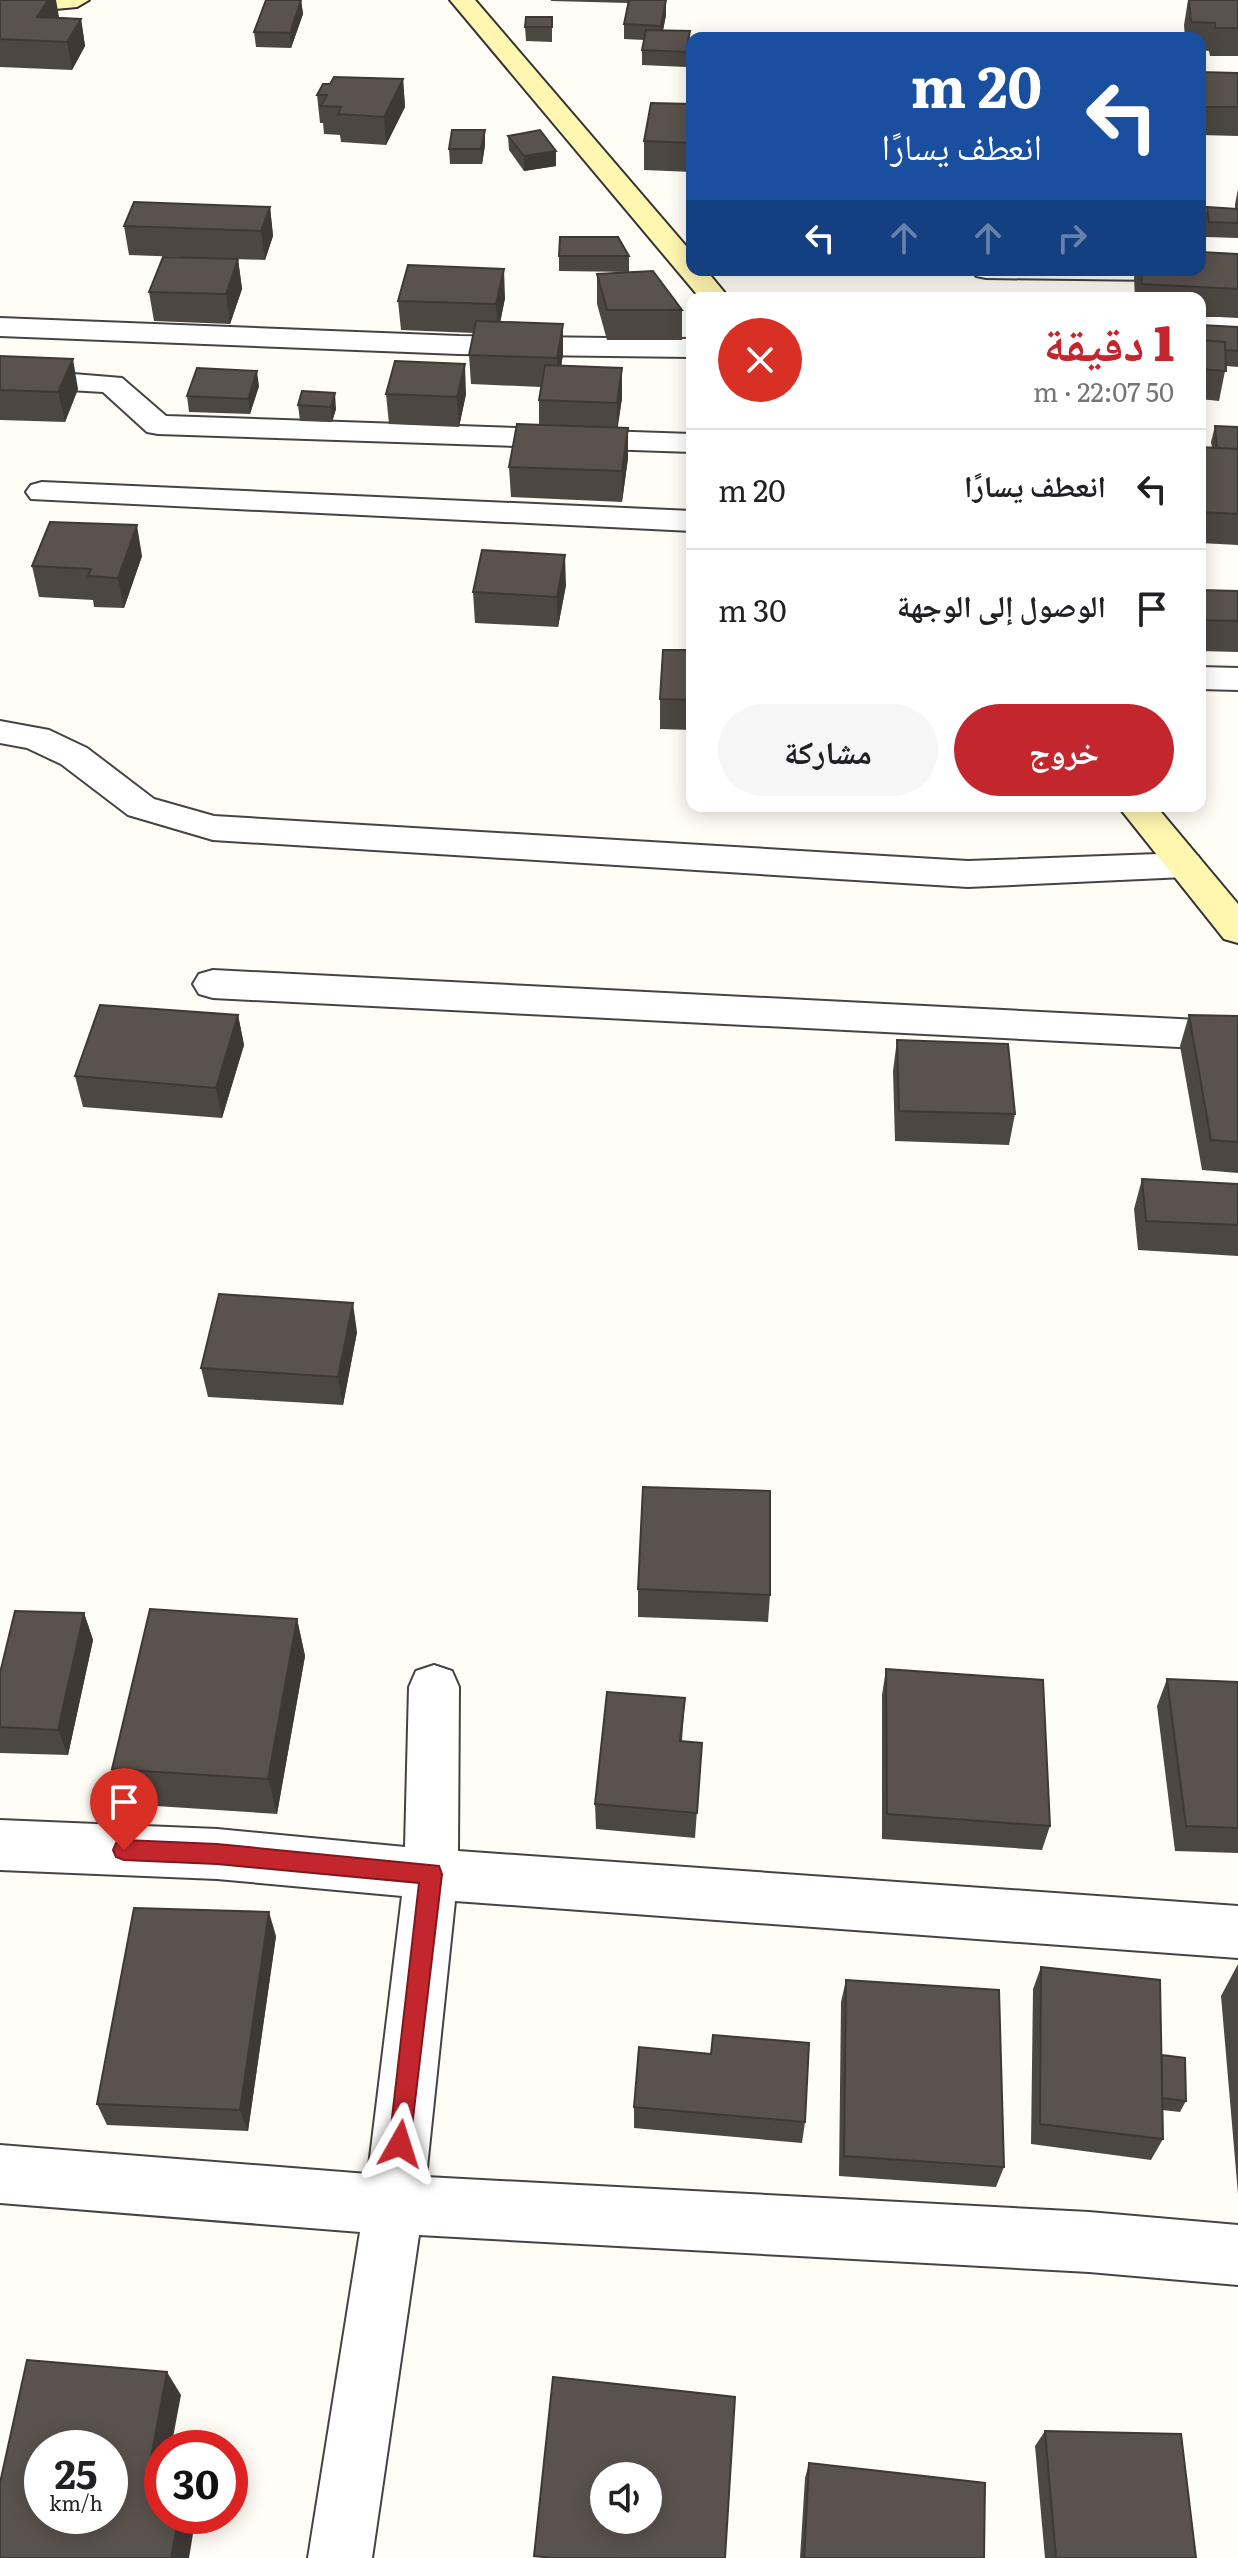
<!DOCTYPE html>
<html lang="ar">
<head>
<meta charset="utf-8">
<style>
	body { margin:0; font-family:Literata,"Noto Naskh Arabic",serif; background:#f6f6f6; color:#202124; direction:rtl; height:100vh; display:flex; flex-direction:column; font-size:30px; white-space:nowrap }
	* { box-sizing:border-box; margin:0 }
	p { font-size:26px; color:#757577 }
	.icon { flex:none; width:44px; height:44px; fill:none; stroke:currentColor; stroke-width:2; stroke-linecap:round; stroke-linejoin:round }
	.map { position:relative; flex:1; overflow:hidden; direction:ltr }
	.side { position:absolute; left:686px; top:292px; width:520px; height:520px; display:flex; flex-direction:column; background:#fff; border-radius:16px; box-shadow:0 4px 20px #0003; direction:rtl }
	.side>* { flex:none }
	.banner { position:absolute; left:686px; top:32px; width:520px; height:244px; border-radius:16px; box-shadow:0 4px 20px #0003; direction:rtl; background:#1a4fa0; color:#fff; overflow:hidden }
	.fabs { position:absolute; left:590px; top:2462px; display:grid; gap:16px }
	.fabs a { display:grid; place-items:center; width:72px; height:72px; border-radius:50%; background:#fff; box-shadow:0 4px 20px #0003; font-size:40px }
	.speed { position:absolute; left:24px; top:2430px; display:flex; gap:16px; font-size:40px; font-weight:700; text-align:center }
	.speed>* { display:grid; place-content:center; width:104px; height:104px; border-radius:50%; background:#fff; box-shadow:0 4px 20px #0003; line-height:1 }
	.speed small { font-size:20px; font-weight:400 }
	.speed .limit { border:12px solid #d22; background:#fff; color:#111 }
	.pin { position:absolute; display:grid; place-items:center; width:68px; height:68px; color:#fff; margin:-82px -34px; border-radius:50% 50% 50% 0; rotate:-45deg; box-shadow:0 0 8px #0007 }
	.pin .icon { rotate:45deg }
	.me { position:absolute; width:88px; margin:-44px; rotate:6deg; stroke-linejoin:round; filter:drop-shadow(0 0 6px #0008) }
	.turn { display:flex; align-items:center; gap:28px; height:168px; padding:0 32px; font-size:36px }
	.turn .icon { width:104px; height:104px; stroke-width:2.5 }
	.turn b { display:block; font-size:56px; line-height:68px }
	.lanes { display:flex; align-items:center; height:76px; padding:0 32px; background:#0003; justify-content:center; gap:40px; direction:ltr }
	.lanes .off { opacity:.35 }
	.round { display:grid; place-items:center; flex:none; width:84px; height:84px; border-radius:42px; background:#f6f6f6 }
	.overview { display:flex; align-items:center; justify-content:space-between; height:136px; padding:0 32px }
	h1 { font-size:48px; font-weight:800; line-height:60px; color:#c4262e }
	.button { display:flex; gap:16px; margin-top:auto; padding:16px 32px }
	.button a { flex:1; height:92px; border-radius:48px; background:#c4262e; color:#fff; font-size:32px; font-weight:800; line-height:92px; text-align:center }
	.button a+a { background:#f6f6f6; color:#202124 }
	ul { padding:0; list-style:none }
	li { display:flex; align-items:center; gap:24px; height:120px; padding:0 32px; border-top:2px solid #e0e0e0 }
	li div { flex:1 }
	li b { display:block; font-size:30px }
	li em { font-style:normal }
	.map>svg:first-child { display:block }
</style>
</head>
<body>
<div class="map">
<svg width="1238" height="2558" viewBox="0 0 1238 2558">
	<rect width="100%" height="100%" fill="#fffdf5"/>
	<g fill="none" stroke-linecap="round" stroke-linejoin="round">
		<defs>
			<path id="street" d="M1200 264 1238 265V281L986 278 976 276 972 270H1200Z
				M1200 317H1238V335H1200Z
				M0 318 459 336 692 339V357L459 354 0 336Z
				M0 368 122 378 166 416 692 434V452L158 434 147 432 103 392 0 386Z
				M42 482 692 511V531L31 499 26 492 31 485Z
				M1200 667 1238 668V690L1200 689Z
				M0 721 49 730 87 748 154 799 214 816 968 861 1185 853 1198 856 1204 865 1198 874 1185 877 968 887 213 840 128 815 61 764 27 748 0 743Z
				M213 970 1238 1022V1050L213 998 199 994 193 984 199 974Z
				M434 1665 452 1671 459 1687 458 1851 1238 1906V1958L455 1901 426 2177 1089 2212 1238 2225V2285L1089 2272 419 2235 372 2558H308L360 2232 0 2203V2145L368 2174 402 1896 217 1879 0 1870V1820L217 1829 405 1847 409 1687 416 1671Z"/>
			<path id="secondary" d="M0 0H89L77 7 0 14Z
				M450 0H475L692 253V270H706L729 298H700Z
				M1118 806H1156L1238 904V943L1224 939Z"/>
		</defs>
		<use href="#street" stroke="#444" stroke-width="4"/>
		<use href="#secondary" stroke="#333" stroke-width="4"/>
		<use href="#street" fill="#fff" fill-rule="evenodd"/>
		<use href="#secondary" fill="#fff6b0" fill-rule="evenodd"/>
	</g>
	<path fill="#4d4742" d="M0 0 59 17 81 19 85 46 72 70 0 67Z
		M301 0 303 14 291 48 256 47 254 32Z
		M551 0H666V15L663 30 689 46 686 67 642 65V50L644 40 624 39V24L629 3 551 1Z
		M1188 0H1238V56H1210L1209 51 1200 50V38H1185L1184 25Z
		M552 17V42L526 41 525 27Z
		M1200 72 1238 73V136L1200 135Z
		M403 79 405 107 386 145 341 142 340 135 324 134 323 123H320L317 95 330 84Z
		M692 104V172L644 170V141Z
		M508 136 556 151V166L524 171 509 150Z
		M485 145 482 164H450L449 149Z
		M1238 189V238L1206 237 1204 223 1207 207 1235 209V204Z
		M270 207 273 236 265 260 129 255 124 226Z
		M1238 254V318L1200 316V298H1135L1134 278 1135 270H1200Z
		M559 256H629V272L559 271Z
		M238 259 242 289 230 324 154 321 149 292Z
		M597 274 682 310V340H607L597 304Z
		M505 298 500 322 563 324V354L561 366 622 368V398L617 428 628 458 622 502 511 497 509 467 539 425V400L541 387 471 384 469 355 474 333 401 330 398 301Z
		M1200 325 1238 327V367L1226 366 1219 401 1200 399Z
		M0 356 78 389 65 422 0 420Z
		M259 386 250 414 189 412 187 396Z
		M302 391 336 409 332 422 300 421 298 405Z
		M386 394H466L459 427 389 424Z
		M1215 426 1238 427V545L1200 543V447L1212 448 1211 442Z
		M142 556 124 608 94 607 93 600 39 597 32 566Z
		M566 585 558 627 475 623 473 592Z
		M1200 620 1238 621V652L1200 651Z
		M692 650V730L660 729V699Z
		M238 1015 244 1045 222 1118 83 1107 75 1076Z
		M1189 1015 1238 1016V1173L1202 1170 1180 1046Z
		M897 1040 1015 1114 1009 1145 895 1141 893 1071Z
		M1142 1179 1238 1184V1256L1138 1250 1134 1209Z
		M357 1332 343 1405 208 1397 201 1368Z
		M638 1589 770 1595 768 1622 638 1617Z
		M84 1613 93 1640 68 1755 0 1753V1673Z
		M297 1619 305 1656 277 1814 125 1804 112 1769Z
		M886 1669 1050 1826 1042 1850 882 1839V1695Z
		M1167 1679 1238 1682V1853L1175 1851 1157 1706Z
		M685 1698 682 1741 702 1743 695 1838 596 1829 595 1804Z
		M276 1936 248 2131 107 2125 97 2104Z
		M1238 1964V2194L1221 1996Z
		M1041 1967 1162 2056 1186 2101 1180 2112 1162 2110 1163 2139 1151 2160 1031 2144 1033 1989Z
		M846 1980 1004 2167 996 2187 839 2176 841 2002Z
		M711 2054 805 2122 802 2143 634 2128V2107Z
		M1045 2431 1196 2558H1045L1035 2446Z
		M809 2463 984 2558H800L805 2478Z"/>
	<path fill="#3f3936" d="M48 0H56L59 17H37Z
		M301 0 303 14 291 48 290 33Z
		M666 0V15L661 41V26Z
		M81 19 85 46 72 70 67 42Z
		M690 31 689 46 686 67V52Z
		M403 79 405 107 386 145 384 117Z
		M485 130V145L482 164 481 149Z
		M556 151V166L524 171V156Z
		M270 207 273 236 265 260 261 231Z
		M238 259 242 289 230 324 226 294Z
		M504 269 505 298 498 334 496 304Z
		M563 324V354L558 388 557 358Z
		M73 359 78 389 65 422 58 392Z
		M465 364 466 394 459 427 457 397Z
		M622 368V398L617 433V403Z
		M257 371 259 386 250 414 248 399Z
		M335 393 336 409 332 422 331 407Z
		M628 428V458L622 502V471Z
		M137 525 142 556 124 608 118 578Z
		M565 555 566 585 558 627 557 597Z
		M238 1015 244 1045 222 1118 216 1088Z
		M353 1303 357 1332 343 1405 338 1377Z
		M84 1613 93 1640 68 1755 58 1730Z
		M297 1619 305 1656 277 1814 268 1779Z
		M269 1912 276 1936 248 2131 240 2110Z
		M167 2372 181 2395 171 2448H162V2486L149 2468Z
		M179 2516H196L189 2558H171Z"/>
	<path fill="#5a524d" stroke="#3f3936" stroke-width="2" fill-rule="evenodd" d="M0 0H48L37 17 81 19 67 42 0 39Z
		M266 0H301L290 33 254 32Z
		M629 0H666L661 26 624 24Z
		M1189 0H1238V28H1215V23L1191 22Z
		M526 17H552V27H525Z
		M646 30 690 31 686 52 642 50Z
		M1200 72 1238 73V107H1200Z
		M334 77 403 79 384 117 338 114 341 107 321 106 327 95H317L323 84H330Z
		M651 103 692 104V143L644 141Z
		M452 130H485L481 149H449Z
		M540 130 556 151 524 156 508 136Z
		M134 202 270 207 261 231 124 226Z
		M1207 207 1238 209V223L1209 222Z
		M560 237H618L629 256H559Z
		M1200 252 1238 254V289L1142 284 1141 270H1200Z
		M163 257 238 259 226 294 149 292Z
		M408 265 504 269 496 304 398 301Z
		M653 271 682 310H607L597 274Z
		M769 294 804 296V298H769Z
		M476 321 563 324 557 358 469 355Z
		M1200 325 1238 327V351L1225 350V342L1200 340Z
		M1200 340 1225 342 1226 371 1200 369Z
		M0 356 73 359 58 392 0 390Z
		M395 361 465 364 457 397 386 394Z
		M545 365 622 368 617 403 539 400Z
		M197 368 257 371 248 399 187 396Z
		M302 391 335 393 331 407 298 405Z
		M517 424 628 428 622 471 509 467Z
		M1215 426 1238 427V449L1217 448Z
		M1200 447 1238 449V514L1200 512Z
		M50 522 137 525 118 578 88 576 91 569 32 566Z
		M482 550 565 555 557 597 473 592Z
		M1200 590 1238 591V621L1200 620Z
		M663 650H692V700L660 699Z
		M100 1005 238 1015 216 1088 75 1076Z
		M1189 1015 1238 1016V1142L1211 1140Z
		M897 1040 1008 1044 1015 1114 899 1111Z
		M1142 1179 1238 1184V1225L1146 1221Z
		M219 1294 353 1303 338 1377 201 1368Z
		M643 1487 770 1491V1595L638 1589Z
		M150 1609 297 1619 268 1779 112 1769Z
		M15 1611 84 1613 58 1730 0 1727V1673Z
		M886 1669 1043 1680 1050 1826 887 1814Z
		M1167 1679 1238 1682V1828L1186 1826Z
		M607 1692 685 1698 680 1741 702 1743 697 1813 595 1804Z
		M134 1908 269 1912 240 2110 97 2104Z
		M1041 1967 1160 1980 1163 2139 1040 2124Z
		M846 1980 999 1990 1004 2167 844 2156Z
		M713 2035 809 2043 805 2122 634 2107 639 2047 711 2054Z
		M1162 2055 1185 2058 1186 2101 1162 2098Z
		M27 2360 167 2372 149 2468 162 2469V2516H179L171 2558H0V2483ZM42 2448H110V2516H42Z
		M553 2377 735 2397 725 2558H553L534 2556ZM604 2476H648V2520H604Z
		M1045 2431 1181 2434 1196 2558H1056Z
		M809 2463 985 2483 984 2558H804Z"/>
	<path fill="#c4262e" stroke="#7f191e" stroke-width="2" d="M124 1840 217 1844 439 1866 442 1874 409 2152 400 2156 392 2152 389 2144 419 1883 217 1864 124 1860 116 1857 113 1850 116 1843Z"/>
</svg>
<div class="fabs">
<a><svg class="icon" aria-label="sound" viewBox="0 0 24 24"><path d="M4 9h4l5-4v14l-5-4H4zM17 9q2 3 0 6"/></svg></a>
</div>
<div class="speed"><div>25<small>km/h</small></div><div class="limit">30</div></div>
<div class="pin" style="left:124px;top:1850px;background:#d93025"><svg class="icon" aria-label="arrive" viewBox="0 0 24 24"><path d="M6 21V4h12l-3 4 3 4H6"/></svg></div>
<svg class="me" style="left:400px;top:2144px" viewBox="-20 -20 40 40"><path d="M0-17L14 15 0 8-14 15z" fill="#c4262e" stroke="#fff" stroke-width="4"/></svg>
<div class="banner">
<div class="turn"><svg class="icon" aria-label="left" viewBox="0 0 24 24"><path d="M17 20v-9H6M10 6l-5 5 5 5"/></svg><div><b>20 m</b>انعطف يسارًا</div></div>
<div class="lanes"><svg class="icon" aria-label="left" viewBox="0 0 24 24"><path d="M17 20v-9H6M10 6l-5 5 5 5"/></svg><svg class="icon off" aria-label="ahead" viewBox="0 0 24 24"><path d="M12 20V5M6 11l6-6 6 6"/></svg><svg class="icon off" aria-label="ahead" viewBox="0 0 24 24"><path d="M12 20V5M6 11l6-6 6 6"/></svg><svg class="icon off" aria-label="right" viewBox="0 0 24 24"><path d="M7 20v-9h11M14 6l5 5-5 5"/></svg></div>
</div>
<section class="side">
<div class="overview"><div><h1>1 دقيقة</h1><p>50 m · 22:07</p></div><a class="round" style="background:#d93025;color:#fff"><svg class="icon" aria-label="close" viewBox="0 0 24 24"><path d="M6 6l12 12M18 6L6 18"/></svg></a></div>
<ul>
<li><svg class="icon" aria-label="left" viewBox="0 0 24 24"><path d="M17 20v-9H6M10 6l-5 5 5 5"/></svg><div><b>انعطف يسارًا</b></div><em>20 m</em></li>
<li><svg class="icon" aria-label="arrive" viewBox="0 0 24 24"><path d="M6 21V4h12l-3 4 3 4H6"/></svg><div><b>الوصول إلى الوجهة</b></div><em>30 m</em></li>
</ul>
<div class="button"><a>خروج</a><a>مشاركة</a></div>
</section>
</div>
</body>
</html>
